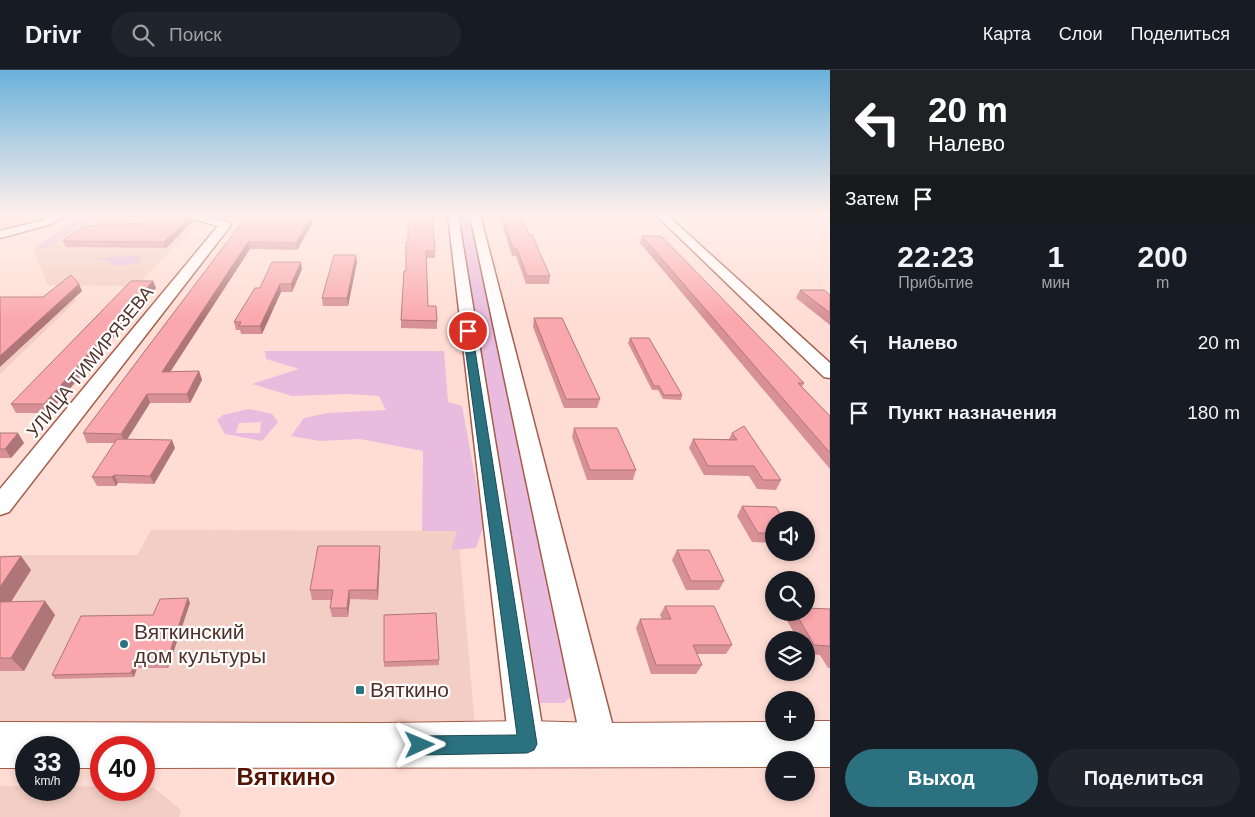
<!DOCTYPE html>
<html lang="ru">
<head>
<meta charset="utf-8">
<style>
	body { margin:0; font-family:Helvetica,sans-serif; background:#20242c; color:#f1f3f6; height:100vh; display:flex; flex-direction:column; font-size:19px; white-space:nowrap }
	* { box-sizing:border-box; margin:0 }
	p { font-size:16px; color:#9ea1a6 }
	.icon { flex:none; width:28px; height:28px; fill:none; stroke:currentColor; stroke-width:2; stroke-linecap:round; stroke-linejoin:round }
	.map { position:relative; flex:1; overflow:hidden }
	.sheet { display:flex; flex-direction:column; background:#171b24; width:425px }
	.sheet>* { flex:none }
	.hud { background:#202124; color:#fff; overflow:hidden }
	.fabs { position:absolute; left:765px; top:441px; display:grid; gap:10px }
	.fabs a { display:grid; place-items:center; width:50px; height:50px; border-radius:50%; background:#171b24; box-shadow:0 2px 8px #0003; font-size:25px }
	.speed { position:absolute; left:15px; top:666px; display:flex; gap:10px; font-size:25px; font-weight:700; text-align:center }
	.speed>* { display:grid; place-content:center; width:65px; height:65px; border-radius:50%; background:#171b24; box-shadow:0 2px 8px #0003; line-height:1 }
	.speed small { font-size:12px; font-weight:400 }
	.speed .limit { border:8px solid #d22; background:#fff; color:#111 }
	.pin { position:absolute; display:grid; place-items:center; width:42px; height:42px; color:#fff; margin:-21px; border:2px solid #fff; border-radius:50%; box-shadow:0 1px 5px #0007 }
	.me { position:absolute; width:55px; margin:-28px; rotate:89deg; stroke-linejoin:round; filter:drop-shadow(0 0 4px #0008) }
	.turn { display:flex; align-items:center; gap:18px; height:105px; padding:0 15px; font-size:22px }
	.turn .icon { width:65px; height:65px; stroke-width:2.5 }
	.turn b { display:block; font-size:35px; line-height:42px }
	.then { display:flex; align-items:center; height:48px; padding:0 15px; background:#0003; gap:10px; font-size:19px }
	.eta { display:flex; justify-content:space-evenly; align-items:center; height:85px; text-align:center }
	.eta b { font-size:30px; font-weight:800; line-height:35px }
	.button { display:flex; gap:10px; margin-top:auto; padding:10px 15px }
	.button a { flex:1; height:58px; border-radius:30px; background:#2c7180; color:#fff; font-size:20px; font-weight:800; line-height:58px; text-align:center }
	.button a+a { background:#20242c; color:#f1f3f6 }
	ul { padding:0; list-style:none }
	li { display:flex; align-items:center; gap:15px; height:70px; padding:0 15px }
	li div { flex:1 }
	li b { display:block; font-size:19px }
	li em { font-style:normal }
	header { display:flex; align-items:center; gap:30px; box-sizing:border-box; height:70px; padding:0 25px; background:#171b24; border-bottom:1px solid #363941 }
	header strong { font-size:24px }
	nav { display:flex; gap:28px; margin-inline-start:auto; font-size:18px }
	.search { width:350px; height:45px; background:#20242c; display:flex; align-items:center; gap:12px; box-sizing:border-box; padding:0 18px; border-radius:28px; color:#9ea1a6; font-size:19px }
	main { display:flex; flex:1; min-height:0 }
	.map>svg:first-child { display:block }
</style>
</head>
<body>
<header>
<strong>Drivr</strong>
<div class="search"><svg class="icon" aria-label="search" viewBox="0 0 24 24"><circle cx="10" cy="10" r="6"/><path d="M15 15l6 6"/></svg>Поиск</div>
<nav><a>Карта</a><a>Слои</a><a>Поделиться</a></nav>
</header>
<main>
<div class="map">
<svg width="830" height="747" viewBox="0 0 830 747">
	<rect width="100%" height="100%" fill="#ffddd4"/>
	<path fill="#f3cec4" d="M0 145H46L29 154 0 162Z
		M72 152H198L137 216 47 215 33 178Z
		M0 230H77L0 304Z
		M151 460 458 461 475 657 0 660V485H137Z
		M0 716H26V720H69V716L101 717V720H144V717H153L181 740 179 747H0Z"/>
	<path fill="#e9bbde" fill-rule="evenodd" d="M455 145H472L475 161 574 624 564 633H538L471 262Z
		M79 150 127 151C112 154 93 148 80 154 65 161 54 180 37 178L67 155Z
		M136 185H143L138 193 113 196 109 191 95 189Z
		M265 281H444L448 332 462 336 484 455 476 478 451 480 457 461H422L423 381 360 369 320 371 291 366 304 348 327 343 386 340 379 326 348 324 292 326 252 314 299 299 266 289Z
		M249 339 272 344 278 352 262 371 225 364 217 350 223 345ZM261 352 260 363H236L239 353Z"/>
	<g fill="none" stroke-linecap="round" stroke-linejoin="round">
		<defs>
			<path id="street" d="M52 145H65L52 154 0 168V161L44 150Z
				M184 145H201L229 153 231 155 9 442 0 445V419L218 156 185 147Z
				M448 145H458L545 674 539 686 527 692 515 686 509 674Z
				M470 145H480L618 676 612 688 600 694 588 688 582 676Z
				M656 145H667L830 293V308L824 307Z"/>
			<path id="secondary" d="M527 651 600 653 774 652V662H806V651H830V697H806V690H774V697L144 698V678H101V698H69V678H26V698H0V652L385 653Z"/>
		</defs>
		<use href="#street" stroke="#a55c49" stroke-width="3"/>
		<use href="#secondary" stroke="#a55c49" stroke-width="2"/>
		<use href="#street" fill="#fff" fill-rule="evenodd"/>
		<use href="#secondary" fill="#fff" fill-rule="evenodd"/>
	</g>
	<path fill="#d79095" d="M192 145 193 151 166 178 66 177 63 171 142 154Z
		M212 145H237L226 149Z
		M348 145H365V147H348Z
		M499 145H521L529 165 550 206 549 214H526L516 186H512Z
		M246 147 312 154 297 180 250 179 170 302 199 301 202 310 190 333H150L127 369 175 378 154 414 118 413 116 416H97L92 407 115 373H87L83 363Z
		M642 166 804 313 802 317 830 346V399L640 173Z
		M406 172 435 181V188H426L428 236 437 251V259L401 258V250L406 201Z
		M357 192 348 236H323L322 228Z
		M302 199 292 222H281L262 264H241L240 260H236L234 252 260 218Z
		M153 211 156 218 49 343H16L11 334Z
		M800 220 830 225V255L796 228Z
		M534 248 600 329 597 338H564L533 257Z
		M630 268 682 325 681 330 663 329 658 320H652L628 273Z
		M574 358 636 400 633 410H587L572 367Z
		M0 363 24 373 11 388H0Z
		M732 363 781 410 776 420 757 419 749 406 704 405 689 378 693 369H729Z
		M742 436 774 450V473L752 472 737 446Z
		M677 480 724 511 719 520H686L672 490Z
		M21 486 31 500 11 532 45 531 55 545 24 601H0V487Z
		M380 486 378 530 350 529 348 547H332L330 538 331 530H312L310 520Z
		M188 528 190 533 168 598H137L134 607 55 609 52 605 153 545Z
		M665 536 732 575 726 584H697L702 595 696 604H651L636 558 640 549H662L660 545Z
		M830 539V598H828L820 585 806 584V570H798L785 547 788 542H806Z
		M439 590V595L384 597V592Z"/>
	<path fill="#af7679" d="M192 145 193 151 166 178 164 172Z
		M225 145H237L226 149Z
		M311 147 312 154 297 180 296 173Z
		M248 172 250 179 165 310 162 302Z
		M356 185 357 192 348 236 347 228Z
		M301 192 302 199 292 222 291 214Z
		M153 211 156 218 49 343 44 334Z
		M79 214 82 221 0 297V286Z
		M280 214 281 222 262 264 260 256Z
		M199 301 202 310 190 333 187 324Z
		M147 324 150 333 125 373 121 364Z
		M18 363 24 373 11 388 5 379Z
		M172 370 175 378 154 414 150 406Z
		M114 405 118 413 116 416 112 407Z
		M380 476V486L378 530 377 520Z
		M21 486 31 500 2 546 0 543V517Z
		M349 520 350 529 348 547 347 538Z
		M188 528 190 533 168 598 166 593Z
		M45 531 55 545 24 601 11 588Z
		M134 594 137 598 134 607 131 603Z"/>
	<path fill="#faa8ad" stroke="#af7679" d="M154 145H192L164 172 63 171 85 156H95L97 154H142Z
		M408 145H432L435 181H426L428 236H436L437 251 401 250 404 201H406V172H408Z
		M502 145H521L529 165H532L550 206H527L517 179H513Z
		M246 147H311L296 173 248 172 162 302 199 301 187 324H147L121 364 83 363Z
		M642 166H661L678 183 804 313H798L830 346V383Z
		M334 185H356L347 228H322Z
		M272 192H301L291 214H280L260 256H239L241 252H234L255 218H260Z
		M71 205 79 214 0 286V227H43Z
		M131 211H153L44 334H11Z
		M800 220H824L830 225V243Z
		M534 248H562L600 329H566Z
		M630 268H649L682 325H664L659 316H654Z
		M744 356 781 410H763L754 396H708L693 369 737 370 732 363Z
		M574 358H617L636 400H590Z
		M0 363H18L5 379H0Z
		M117 369 172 370 150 406 114 405 112 407H92Z
		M742 436 776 437 784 450H774V463H758Z
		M318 476H380L377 520H349L347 538H330L333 520H310Z
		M677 480H709L724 511H691Z
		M21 486 0 517V487Z
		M188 528 166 593 134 594 131 603 52 605 81 546 153 545 160 529Z
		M45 531 11 588H0V532Z
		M665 536H714L732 575H693L702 595H656L640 549H671Z
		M806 538 830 539V578L829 576 814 575 795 542H806Z
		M436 543 439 590 384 592V545Z"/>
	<linearGradient id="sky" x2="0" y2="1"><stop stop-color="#69b1da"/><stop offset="0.58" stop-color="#fff0ec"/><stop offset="1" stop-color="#fff0ec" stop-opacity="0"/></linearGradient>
	<rect width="830" height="249" fill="url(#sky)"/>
	<path fill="#2c7180" stroke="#1d4953" d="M468 258 472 261 537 674 534 680 527 683 420 685 414 682 411 675 414 669 420 666 517 665 463 261Z"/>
	<g fill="#2c7180" stroke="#fff" stroke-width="2">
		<circle cx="124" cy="574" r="5"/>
		<rect x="355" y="615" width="10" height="10" rx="2.5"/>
	</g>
	<g text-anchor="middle" stroke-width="4.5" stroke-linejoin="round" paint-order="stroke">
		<g font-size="18" fill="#513128" stroke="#fff">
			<text transform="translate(90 292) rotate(-51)" y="6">УЛИЦА ТИМИРЯЗЕВА</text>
		</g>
		<g font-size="21" fill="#513128" stroke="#fff" text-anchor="start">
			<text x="134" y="569">Вяткинский<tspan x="134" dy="24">дом культуры</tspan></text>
			<text x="370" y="627">Вяткино</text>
		</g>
		<g font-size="24" font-weight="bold" fill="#561403" stroke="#fff">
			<text x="286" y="715">Вяткино</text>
		</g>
	</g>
</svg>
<div class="fabs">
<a><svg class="icon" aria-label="sound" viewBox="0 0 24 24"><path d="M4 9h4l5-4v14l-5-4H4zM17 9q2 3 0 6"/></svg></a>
<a><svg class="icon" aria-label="search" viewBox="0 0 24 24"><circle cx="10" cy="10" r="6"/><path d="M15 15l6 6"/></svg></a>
<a><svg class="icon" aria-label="layers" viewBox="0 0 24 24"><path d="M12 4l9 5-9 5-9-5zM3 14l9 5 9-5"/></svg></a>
<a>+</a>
<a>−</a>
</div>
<div class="speed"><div>33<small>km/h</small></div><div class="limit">40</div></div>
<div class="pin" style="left:468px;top:261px;background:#d93025"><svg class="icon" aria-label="arrive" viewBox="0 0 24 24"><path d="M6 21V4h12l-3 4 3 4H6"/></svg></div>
<svg class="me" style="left:420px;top:675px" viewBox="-20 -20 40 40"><path d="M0-17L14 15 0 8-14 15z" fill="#2c7180" stroke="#fff" stroke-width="4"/></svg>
</div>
<section class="sheet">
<div class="hud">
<div class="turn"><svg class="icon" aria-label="left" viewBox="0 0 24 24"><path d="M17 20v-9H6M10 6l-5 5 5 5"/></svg><div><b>20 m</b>Налево</div></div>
<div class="then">Затем<svg class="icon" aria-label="arrive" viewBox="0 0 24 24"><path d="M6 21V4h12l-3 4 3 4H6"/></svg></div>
</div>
<div class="eta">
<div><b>22:23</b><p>Прибытие</p></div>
<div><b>1</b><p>мин</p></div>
<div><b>200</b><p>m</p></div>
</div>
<ul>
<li><svg class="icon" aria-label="left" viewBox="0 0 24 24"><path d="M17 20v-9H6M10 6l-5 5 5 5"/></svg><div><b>Налево</b></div><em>20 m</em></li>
<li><svg class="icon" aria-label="arrive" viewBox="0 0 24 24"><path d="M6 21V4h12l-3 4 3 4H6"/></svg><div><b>Пункт назначения</b></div><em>180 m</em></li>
</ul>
<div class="button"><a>Выход</a><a>Поделиться</a></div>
</section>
</main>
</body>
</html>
